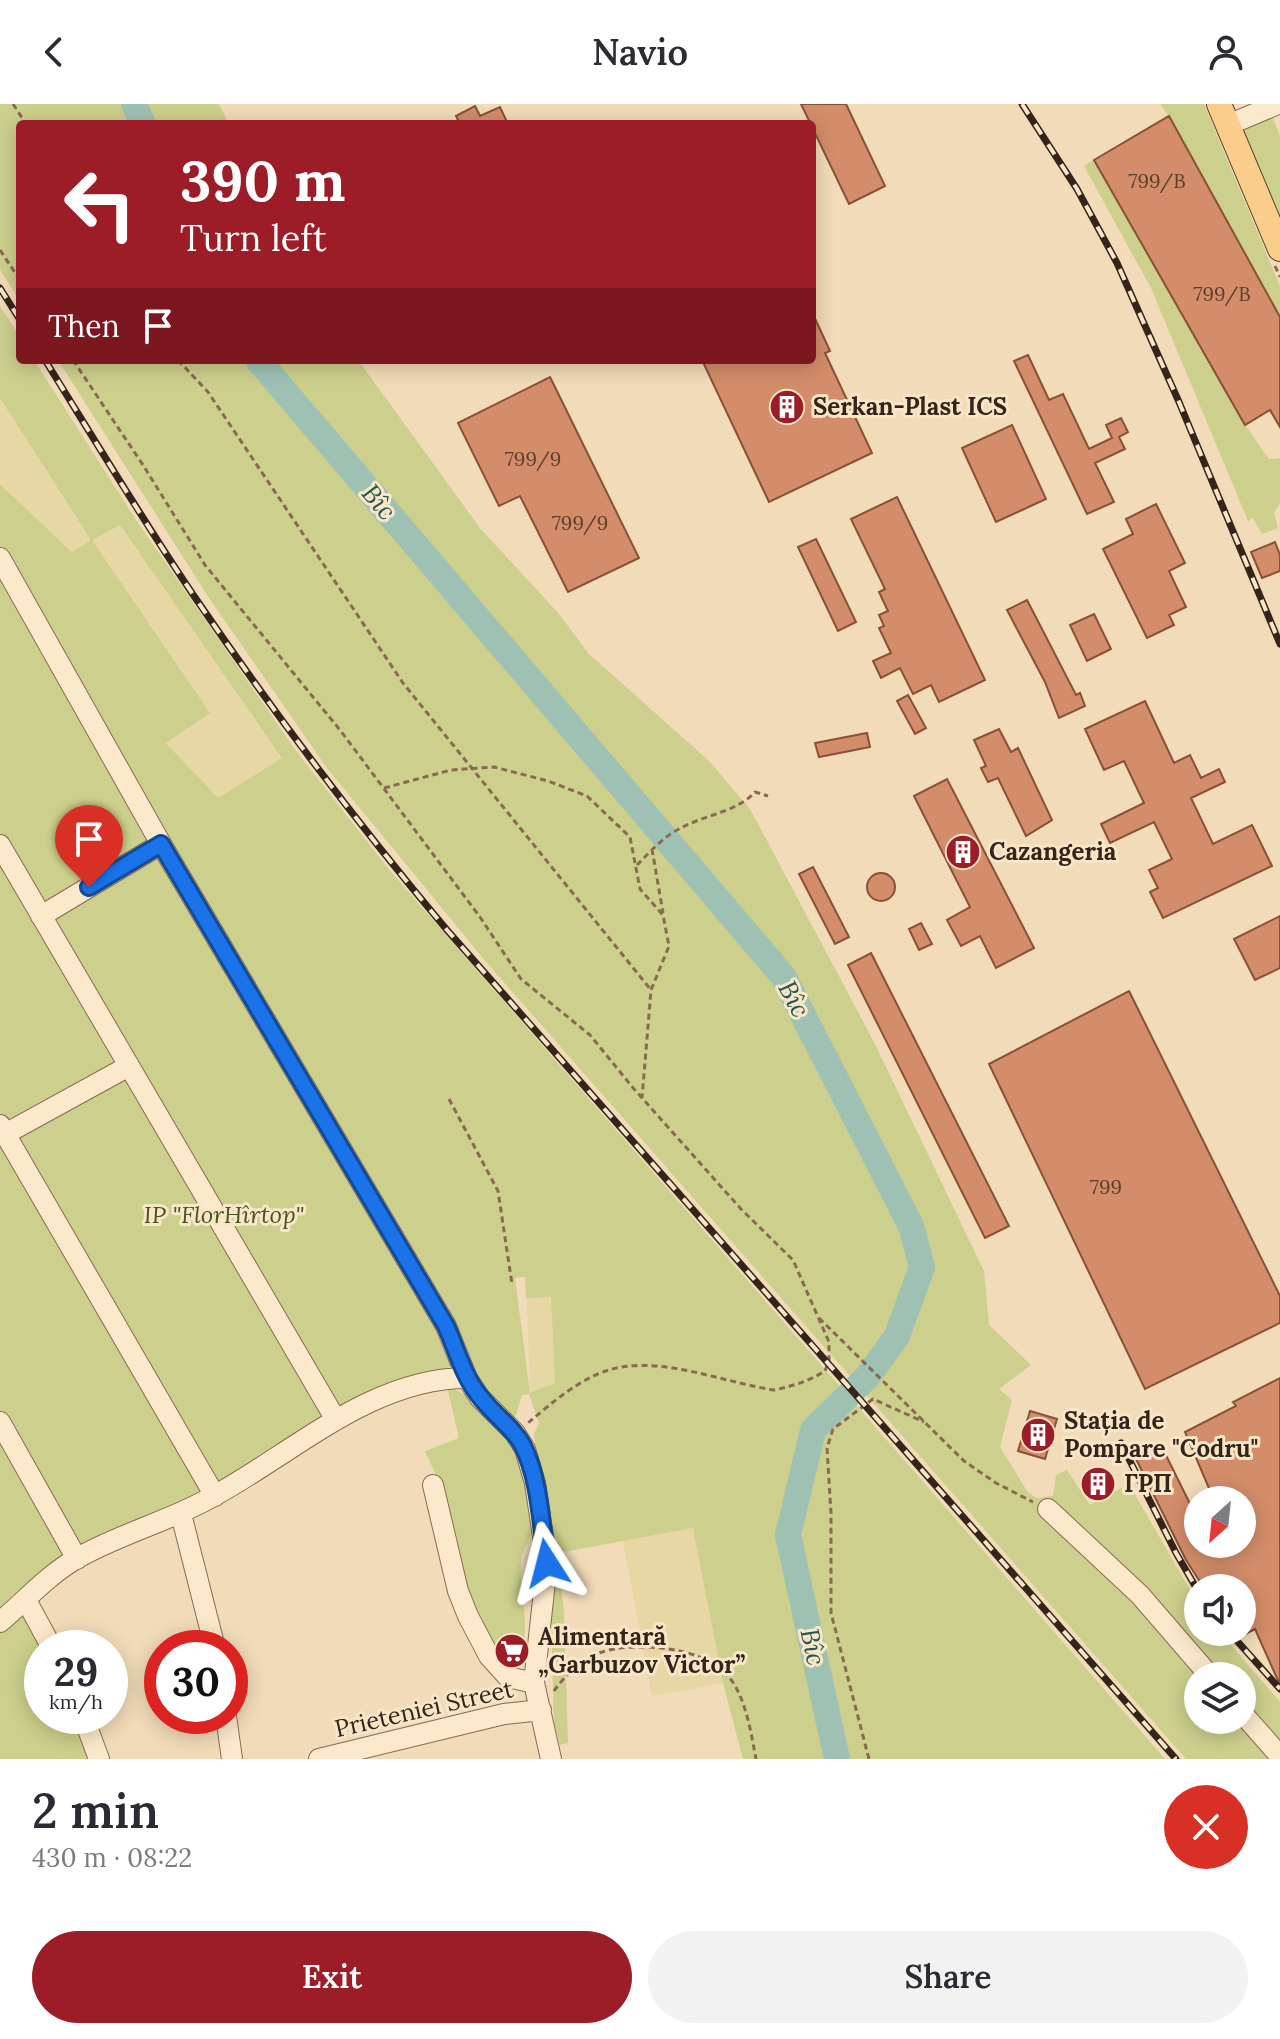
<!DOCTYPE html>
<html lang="en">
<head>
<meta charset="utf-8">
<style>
	body { margin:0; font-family:Lora,serif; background:#f2f2f3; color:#2b2b33; height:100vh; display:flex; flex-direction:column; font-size:30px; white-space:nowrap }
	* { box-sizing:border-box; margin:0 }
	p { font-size:26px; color:#7c7c81 }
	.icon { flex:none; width:44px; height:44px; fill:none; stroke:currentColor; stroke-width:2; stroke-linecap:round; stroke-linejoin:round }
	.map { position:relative; height:1655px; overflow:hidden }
	.details { display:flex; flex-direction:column; background:#fff; flex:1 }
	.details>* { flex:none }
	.top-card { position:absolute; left:16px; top:16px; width:800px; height:244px; border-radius:8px; box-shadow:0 4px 20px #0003; background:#9c1d28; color:#fff; overflow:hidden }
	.needle { width:52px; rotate:207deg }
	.fabs { position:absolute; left:1184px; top:1382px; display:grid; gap:16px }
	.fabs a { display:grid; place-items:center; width:72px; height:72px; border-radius:50%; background:#fff; box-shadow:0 4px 20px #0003; font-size:40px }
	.speed { position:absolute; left:24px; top:1526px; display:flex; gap:16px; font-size:40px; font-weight:700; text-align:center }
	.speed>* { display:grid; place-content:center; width:104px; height:104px; border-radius:50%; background:#fff; box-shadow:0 4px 20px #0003; line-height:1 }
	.speed small { font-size:20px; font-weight:400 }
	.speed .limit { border:12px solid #d22; background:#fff; color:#111 }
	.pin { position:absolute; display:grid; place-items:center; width:68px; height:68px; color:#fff; margin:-82px -34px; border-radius:50% 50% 50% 0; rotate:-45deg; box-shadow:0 0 8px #0007 }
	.pin .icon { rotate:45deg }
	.me { position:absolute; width:88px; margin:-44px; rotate:351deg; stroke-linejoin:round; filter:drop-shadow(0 0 6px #0008) }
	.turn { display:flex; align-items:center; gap:28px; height:168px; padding:0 32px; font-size:36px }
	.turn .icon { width:104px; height:104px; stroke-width:2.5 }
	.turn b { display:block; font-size:56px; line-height:68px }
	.then { display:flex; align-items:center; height:76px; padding:0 32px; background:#0003; gap:16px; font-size:30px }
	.round { display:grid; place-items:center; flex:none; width:84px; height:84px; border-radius:42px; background:#f2f2f3 }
	.head { display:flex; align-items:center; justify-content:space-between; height:136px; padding:0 32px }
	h1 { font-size:48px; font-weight:600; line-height:60px }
	.button { display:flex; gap:16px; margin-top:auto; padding:16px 32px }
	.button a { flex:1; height:92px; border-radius:48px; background:#9c1d28; color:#fff; font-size:32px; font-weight:600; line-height:92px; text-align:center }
	.button a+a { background:#f2f2f3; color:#2b2b33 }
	header { display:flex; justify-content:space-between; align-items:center; height:104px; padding:0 32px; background:#fff; font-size:36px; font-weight:600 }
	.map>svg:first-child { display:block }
</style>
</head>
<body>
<header><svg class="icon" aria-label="back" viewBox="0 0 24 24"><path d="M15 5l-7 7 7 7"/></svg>Navio<svg class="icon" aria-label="person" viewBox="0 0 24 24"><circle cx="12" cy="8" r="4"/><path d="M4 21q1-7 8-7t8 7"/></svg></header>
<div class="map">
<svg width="1280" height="1655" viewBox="0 0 1280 1655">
	<rect width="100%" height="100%" fill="#f1dbb8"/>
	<path fill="#e7d7a5" d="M0 294 91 435 120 421 283 654 218 695 166 638 210 609 92 436 73 448 0 380Z
		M551 1192 555 1279 530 1290 527 1194Z
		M694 1424 723 1579 652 1592 623 1437Z"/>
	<path fill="#cdcf8c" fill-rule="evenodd" d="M0 0H219L229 20H20V197L0 166Z
		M1160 0H1204L1280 182V213L1169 12Z
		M1272 12 1280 32V117L1245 34 1244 25 1249 19Z
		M1094 56 1245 321 1269 355 1280 354V400L1274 408 1278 424 1262 430 1253 414 1248 417 1151 184 1084 62Z
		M0 202 20 233V256H34L136 416 296 647 391 768 1165 1655H743L723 1579 693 1424 558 1449 564 1509 568 1639 560 1641 554 1618 549 1450 534 1330 539 1319 529 1290 522 1291 513 1320 494 1296 470 1257 383 1283 218 1380 31 1483 42 1544V1612H91L106 1655H0V380L72 448 91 436 0 294ZM120 421 282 654 218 694 166 639 210 609 92 436ZM525 1173 526 1194 551 1193 555 1279 530 1289 515 1174Z
		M58 256H358L480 424 559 510 589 550 709 657 750 705 874 938 984 1167 989 1221 1031 1261 999 1285 1012 1296 1000 1343 1027 1387 1036 1394 1053 1392 1056 1371 1067 1366 1090 1401 1129 1380 1198 1500V1528H1220L1280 1598V1655H1186L487 859 327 664 209 494ZM1198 1572H1242V1616H1198Z
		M447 1283C478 1291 512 1330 521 1361 527 1379 531 1403 532 1422 533 1434 522 1444 521 1456 519 1483 528 1508 524 1536L487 1541 458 1465 438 1376 425 1347 459 1334Z"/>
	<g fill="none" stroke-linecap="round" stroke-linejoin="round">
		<path stroke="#9ec1b3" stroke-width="26" d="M134 0 143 20
			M258 256 783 872 911 1122 922 1163 897 1232 868 1272 813 1326 788 1431 837 1655"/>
	</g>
	<path fill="#d38d6a" stroke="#895036" stroke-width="2" d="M801 0H846L885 82 849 100Z
		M475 2 480 12 500 3 508 20H460L456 12Z
		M1169 12 1280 213V323L1270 306 1245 321 1094 56Z
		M812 208 830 247 825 249 872 349 769 398 702 256H812Z
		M1028 251 1049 296 1063 290 1089 345 1112 334 1106 321 1121 314 1128 328 1119 333 1125 345 1095 359 1114 398 1087 410 1014 257Z
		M550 273 639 454 568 488 520 392 499 402 458 319Z
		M1012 321 1046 395 996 418 962 344Z
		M897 393 985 576 939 598 931 581 913 590 900 564 881 574 873 557 891 549 879 524 884 522 879 511 888 507 879 488 885 485 851 415Z
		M1156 400 1185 459 1169 467 1186 503 1169 511 1174 521 1147 534 1103 445 1133 430 1126 415Z
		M816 435 856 518 838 527 798 443Z
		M1275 438 1280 451V467L1262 474 1251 448Z
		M1027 496 1076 591 1080 589 1085 602 1059 614 1045 578 1007 506Z
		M1094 510 1111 545 1087 557 1070 521Z
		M908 591 926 624 915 630 897 597Z
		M1145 597 1174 659 1190 651 1201 674 1219 665 1225 678 1191 694 1213 740 1252 721 1272 762 1163 814 1150 788 1158 784 1149 766 1172 755 1154 718 1110 739 1101 720 1144 699 1124 657 1104 666 1085 625Z
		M999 625 1011 648 1018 644 1052 716 1026 732 998 674 988 678 981 664 986 662 974 636Z
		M867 629 870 643 819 653 815 639Z
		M947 675 1034 844 996 864 980 832 961 842 947 816 970 803 914 692Z
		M813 763 849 833 835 840 799 770Z
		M867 783a14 14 0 1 1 28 0a14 14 0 1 1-28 0Z
		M1280 812V864L1255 876 1234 835Z
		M921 819 932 840 919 846 909 825Z
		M871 849 1009 1122 985 1134 848 861Z
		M1129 887 1280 1192V1219L1145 1285 989 960Z
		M1280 1274V1581L1255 1525 1242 1532V1484H1204L1186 1456 1135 1353 1161 1341 1198 1416V1440H1242V1396H1214L1185 1328 1236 1302 1233 1298Z
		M1030 1307 1057 1315 1045 1355 1018 1347Z
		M1101 1369 1108 1386 1095 1392 1088 1375Z
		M516 1538 518 1556 511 1557 503 1548 502 1539Z"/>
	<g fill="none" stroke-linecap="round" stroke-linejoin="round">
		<defs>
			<path id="minor" d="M1228 21 1278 0
				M0 454 161 740 446 1222 467 1274 480 1294 515 1329 525 1345 535 1379 547 1459 534 1579 551 1655
				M0 741 336 1316
				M41 812 161 740
				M0 1021 215 1392
				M5 1030 129 962
				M0 1318 77 1455
				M433 1381 458 1487 468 1512 489 1552 508 1573 534 1579
				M1048 1405 1140 1491 1210 1572
				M181 1410 215 1544
				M26 1496 52 1544
				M0 1518C25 1497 46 1473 74 1456 118 1430 168 1418 212 1393 292 1350 371 1274 467 1274
				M1242 1609 1280 1652
				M83 1612 99 1655
				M226 1612 232 1655
				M319 1655 504 1610 541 1606"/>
			<path id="major" d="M1219 0 1280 145"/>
		</defs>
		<use href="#minor" stroke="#886a52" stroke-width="22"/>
		<use href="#major" stroke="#553927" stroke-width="26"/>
		<path stroke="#886a52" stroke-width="3" stroke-dasharray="6 4" stroke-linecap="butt" d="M13 0 26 20
			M0 146 20 176
			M1275 162 1280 173
			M73 256 143 361 205 461 340 626 480 813 521 875 590 931 634 985 741 1105 793 1156 829 1238V1256L825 1267C809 1277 793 1282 774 1286 727 1279 669 1255 622 1263 587 1268 554 1297 528 1319
			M178 256 208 288 403 579 651 886
			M384 684 451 666 494 663 548 677 587 692 630 733 640 785 663 811 669 842 651 886 642 994
			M652 745 663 809
			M637 761C650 748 664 732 681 724 704 711 737 708 755 688L768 692
			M449 995 498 1087 512 1180
			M819 1214 964 1357 996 1379 1033 1398
			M554 1587C565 1571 583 1555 602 1548 636 1537 706 1543 729 1573 746 1594 751 1629 756 1655
			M869 1655 831 1509V1409L827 1344 833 1325 873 1295 924 1318"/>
		<use href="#minor" stroke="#fce9cb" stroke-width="20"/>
		<use href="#major" stroke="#face8a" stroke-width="24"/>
		<defs>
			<path id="rail" d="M1022 0 1077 85 1117 159 1179 298 1280 540
				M0 184 20 216
				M45 256C94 335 142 415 194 492 273 608 357 719 447 826L1176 1655
				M1121 1339 1176 1449 1198 1487
				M1229 1528 1280 1585"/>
		</defs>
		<use href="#rail" stroke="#352419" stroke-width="7"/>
		<use href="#rail" stroke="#f8e6c8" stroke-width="4" stroke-dasharray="12" stroke-linecap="butt"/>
	</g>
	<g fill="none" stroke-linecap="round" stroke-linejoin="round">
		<defs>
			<path id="route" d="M89 783 161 740 446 1222C457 1246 464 1275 482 1295 495 1312 513 1323 523 1342 540 1376 541 1421 547 1459"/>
		</defs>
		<use href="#route" stroke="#114b97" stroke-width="20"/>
		<use href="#route" stroke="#1a73e8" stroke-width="14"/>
	</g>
	<defs>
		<symbol id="building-disc" viewBox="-11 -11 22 22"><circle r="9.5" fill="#9c1d28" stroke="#f8e6c8"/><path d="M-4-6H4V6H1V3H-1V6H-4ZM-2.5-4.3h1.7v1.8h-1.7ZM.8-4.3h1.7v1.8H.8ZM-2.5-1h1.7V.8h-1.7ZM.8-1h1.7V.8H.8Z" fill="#fff"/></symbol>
		<symbol id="supermarket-disc" viewBox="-11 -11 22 22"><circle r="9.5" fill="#9c1d28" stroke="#f8e6c8"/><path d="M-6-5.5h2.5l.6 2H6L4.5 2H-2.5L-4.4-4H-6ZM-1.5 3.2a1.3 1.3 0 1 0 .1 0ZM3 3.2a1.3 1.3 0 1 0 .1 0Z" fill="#fff"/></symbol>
	</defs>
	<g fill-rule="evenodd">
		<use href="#building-disc" x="767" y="283" width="40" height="40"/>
		<use href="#building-disc" x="943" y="728" width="40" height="40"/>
		<use href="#building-disc" x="1018" y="1311" width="40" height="40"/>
		<use href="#building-disc" x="1078" y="1360" width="40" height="40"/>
		<use href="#supermarket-disc" x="492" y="1527" width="40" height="40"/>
	</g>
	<g text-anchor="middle" stroke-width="6" stroke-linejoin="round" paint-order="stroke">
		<g font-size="20" fill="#5c3e2d">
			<text x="1157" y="84">799/B</text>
			<text x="1222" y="197">799/B</text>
			<text x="533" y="362">799/9</text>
			<text x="580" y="426">799/9</text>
			<text x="1106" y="1090">799</text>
		</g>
		<g font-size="24" font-weight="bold" fill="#352419" stroke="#f8e6c8" text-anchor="start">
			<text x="813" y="311">Serkan-Plast ICS</text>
			<text x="989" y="756">Cazangeria</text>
			<text x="1064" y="1325">Stația de<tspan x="1064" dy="28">Pompare "Codru"</tspan></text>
			<text x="1124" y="1388">ГРП</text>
			<text x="538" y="1541">Alimentară<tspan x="538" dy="28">„Garbuzov Victor”</tspan></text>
		</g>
		<g font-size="24" font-style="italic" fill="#4a541e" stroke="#f8e6c8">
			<text x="224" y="1119">IP "FlorHîrtop"</text>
		</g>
		<g font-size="24" fill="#352419" stroke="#f8e6c8">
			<text transform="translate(424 1605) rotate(-13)" y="8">Prieteniei Street</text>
		</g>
		<g font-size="26" font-style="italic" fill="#265750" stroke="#f8e6c8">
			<text transform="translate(379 398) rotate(50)" y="9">Bîc</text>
			<text transform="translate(794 895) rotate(62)" y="9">Bîc</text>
			<text transform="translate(813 1543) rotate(78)" y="9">Bîc</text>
		</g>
	</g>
</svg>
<div class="fabs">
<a><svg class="needle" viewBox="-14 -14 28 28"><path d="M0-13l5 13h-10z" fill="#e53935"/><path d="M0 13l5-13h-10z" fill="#7c7c81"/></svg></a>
<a><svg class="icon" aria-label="sound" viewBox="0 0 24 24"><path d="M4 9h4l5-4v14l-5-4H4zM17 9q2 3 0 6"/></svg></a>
<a><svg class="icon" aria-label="layers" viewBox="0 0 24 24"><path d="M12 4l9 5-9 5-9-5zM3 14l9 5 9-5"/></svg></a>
</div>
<div class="speed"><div>29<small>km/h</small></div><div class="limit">30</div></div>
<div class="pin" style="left:89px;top:783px;background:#d93025"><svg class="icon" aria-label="arrive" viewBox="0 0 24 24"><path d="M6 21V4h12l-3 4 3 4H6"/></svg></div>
<svg class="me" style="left:547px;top:1459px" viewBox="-20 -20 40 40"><path d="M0-17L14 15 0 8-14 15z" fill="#1a73e8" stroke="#fff" stroke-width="4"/></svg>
<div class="top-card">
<div class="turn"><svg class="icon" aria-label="left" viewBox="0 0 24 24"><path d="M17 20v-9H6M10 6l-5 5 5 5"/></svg><div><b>390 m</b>Turn left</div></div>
<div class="then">Then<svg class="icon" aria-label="arrive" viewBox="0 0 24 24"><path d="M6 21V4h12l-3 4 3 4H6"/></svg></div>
</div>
</div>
<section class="details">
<div class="head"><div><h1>2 min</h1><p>430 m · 08:22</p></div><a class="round" style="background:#d93025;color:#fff"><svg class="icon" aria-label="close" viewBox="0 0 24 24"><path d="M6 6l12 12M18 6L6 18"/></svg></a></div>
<div class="button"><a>Exit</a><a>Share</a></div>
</section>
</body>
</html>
